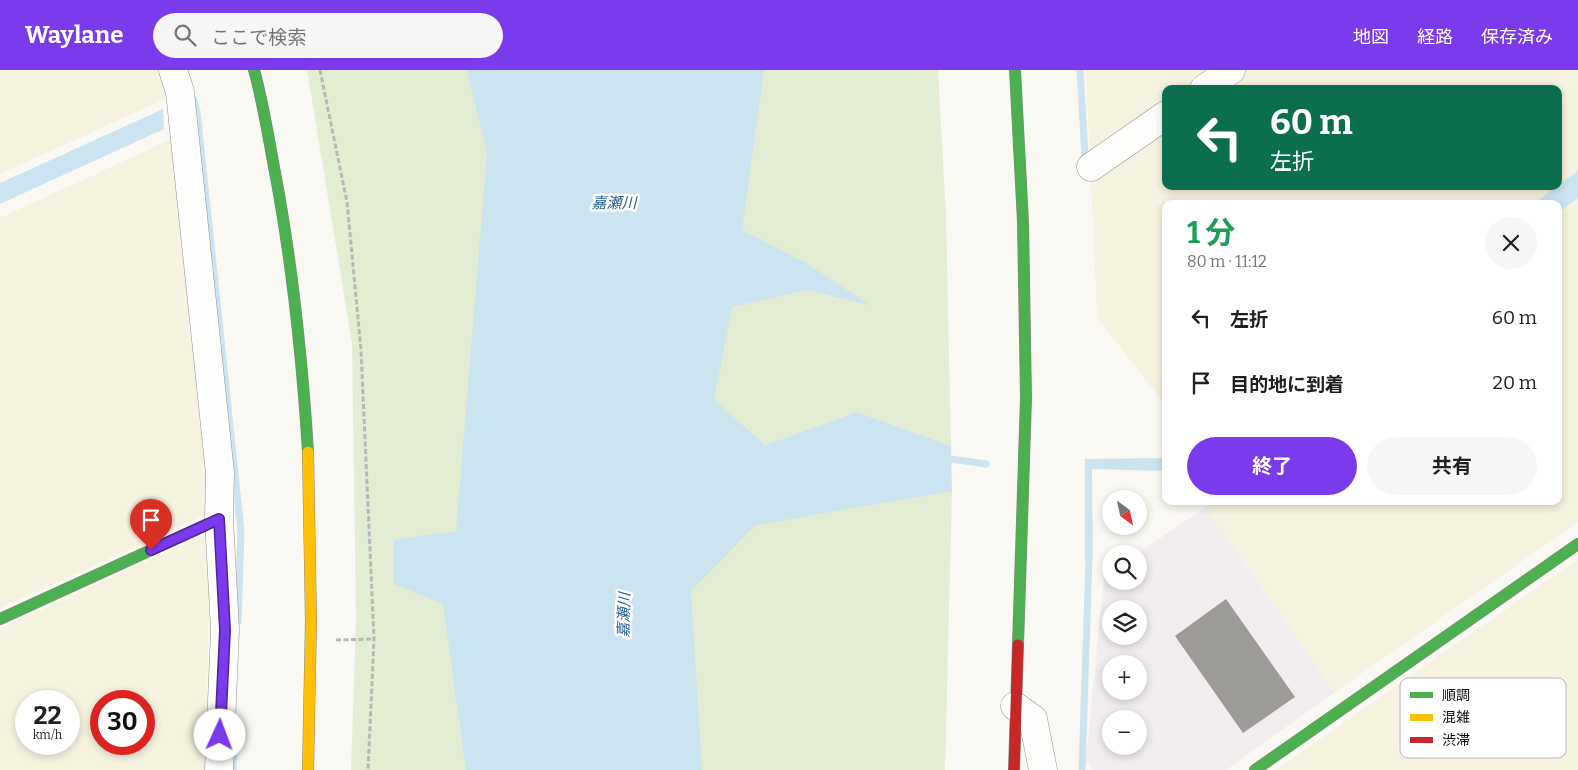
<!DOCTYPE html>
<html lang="ja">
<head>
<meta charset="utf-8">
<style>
	body { margin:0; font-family:Bitter,"Noto Sans JP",serif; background:#f6f6f6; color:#202124; height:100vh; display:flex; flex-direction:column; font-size:19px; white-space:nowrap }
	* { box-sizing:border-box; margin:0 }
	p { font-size:16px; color:#757577 }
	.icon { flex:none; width:28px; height:28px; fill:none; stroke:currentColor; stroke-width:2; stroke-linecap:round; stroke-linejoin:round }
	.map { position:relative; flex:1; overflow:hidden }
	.sheet { position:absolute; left:1162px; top:130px; width:400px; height:305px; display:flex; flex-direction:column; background:#fff; border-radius:10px; box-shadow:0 2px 8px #0003 }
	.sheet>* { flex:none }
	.top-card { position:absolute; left:1162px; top:15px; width:400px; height:105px; border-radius:10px; box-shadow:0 2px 8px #0003; background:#0b6e4f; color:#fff; overflow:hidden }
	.needle { width:32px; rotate:147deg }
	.controls { position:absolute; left:1102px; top:420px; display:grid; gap:10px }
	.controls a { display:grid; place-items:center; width:45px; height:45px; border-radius:50%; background:#fff; box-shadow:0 2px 8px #0003; font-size:25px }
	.speed { position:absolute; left:15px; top:620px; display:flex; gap:10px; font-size:25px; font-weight:700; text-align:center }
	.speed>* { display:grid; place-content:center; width:65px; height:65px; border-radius:50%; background:#fff; box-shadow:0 2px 8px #0003; line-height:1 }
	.speed small { font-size:12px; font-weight:400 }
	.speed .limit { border:8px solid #d22; background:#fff; color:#111 }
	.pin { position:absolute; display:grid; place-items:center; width:42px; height:42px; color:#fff; margin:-51px -21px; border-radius:50% 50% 50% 0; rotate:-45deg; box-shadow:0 0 5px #0007 }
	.pin .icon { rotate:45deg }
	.me { position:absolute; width:55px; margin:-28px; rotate:2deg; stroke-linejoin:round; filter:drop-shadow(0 0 4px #0008) }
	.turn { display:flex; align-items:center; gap:18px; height:105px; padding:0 25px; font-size:22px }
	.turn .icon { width:65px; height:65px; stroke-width:2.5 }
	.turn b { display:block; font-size:35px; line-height:42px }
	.round { display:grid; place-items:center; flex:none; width:52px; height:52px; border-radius:26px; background:#f6f6f6 }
	.headline { display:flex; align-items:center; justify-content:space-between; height:85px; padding:0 25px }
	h1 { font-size:30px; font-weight:700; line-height:38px; color:#1e9e55 }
	.cta { display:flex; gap:10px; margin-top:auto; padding:10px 25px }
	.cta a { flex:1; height:58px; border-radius:30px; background:#7c3aed; color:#fff; font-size:20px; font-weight:700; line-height:58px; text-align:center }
	.cta a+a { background:#f6f6f6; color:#202124 }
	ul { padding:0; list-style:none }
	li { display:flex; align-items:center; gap:15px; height:65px; padding:0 25px }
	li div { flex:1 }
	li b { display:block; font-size:19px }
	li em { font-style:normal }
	header { display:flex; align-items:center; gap:30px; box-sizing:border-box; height:70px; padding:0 25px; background:#7c3aed; color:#fff }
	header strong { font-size:24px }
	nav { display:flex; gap:28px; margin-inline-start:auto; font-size:18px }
	.search { width:350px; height:45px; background:#f6f6f6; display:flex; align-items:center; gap:12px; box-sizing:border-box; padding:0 18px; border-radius:28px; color:#757577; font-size:19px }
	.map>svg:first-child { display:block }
</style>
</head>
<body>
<header>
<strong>Waylane</strong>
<div class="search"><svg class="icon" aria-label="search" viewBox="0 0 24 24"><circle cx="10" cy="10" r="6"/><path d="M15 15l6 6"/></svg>ここで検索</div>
<nav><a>地図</a><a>経路</a><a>保存済み</a></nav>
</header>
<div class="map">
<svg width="1578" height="700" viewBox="0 0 1578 700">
	<rect width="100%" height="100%" fill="#faf8f2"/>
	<path fill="#f1ecee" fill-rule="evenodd" d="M1206 437 1335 622 1226 700H1093L1086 690 1104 506 1111 502V511H1139L1137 484ZM1111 539H1139V566H1111ZM1111 594H1139V621H1111ZM1111 649H1139V676H1111Z"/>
	<path fill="#f5f2df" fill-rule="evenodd" d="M0 0H160L169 27 0 104Z
		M1086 0H1578V452L1335 622 1206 437 1213 431H1559V134H1166V336L1097 247ZM1166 19H1559V116H1166Z
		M174 68 212 442 0 538V148Z
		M211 462 205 700H0V559ZM26 631H69V674H26ZM101 631H144V674H101Z
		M1578 489V700H1276Z"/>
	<path fill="#e3edd4" d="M307 0H539L506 700H351L356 551 352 273Z
		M737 0H938L946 146 951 376 857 342 765 375 687 351 715 171Z
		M902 412 952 421 945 700H668L669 485 734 444Z"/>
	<path fill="#cce4f0" d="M467 0H764L742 160 806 193 870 235 807 220 732 237 714 330 765 375 857 342 951 376 952 421 756 455 691 521 702 700H466L443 534 394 514V470L456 461 487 83Z
		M163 39 164 59 0 134V113Z
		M1578 101V128L1559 142V134H1533Z
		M1166 388V401L1092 399 1093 491 1085 489V389Z"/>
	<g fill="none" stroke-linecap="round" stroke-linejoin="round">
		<path stroke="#cce4f0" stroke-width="7" d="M1080 0 1085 86
			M193 28 197 41 241 461 238 552
			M944 388 986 394
			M233 700 234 668
			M1082 700 1089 489"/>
	</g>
	<path fill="#9d9b97" d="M1226 529 1295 627 1243 663 1175 566Z"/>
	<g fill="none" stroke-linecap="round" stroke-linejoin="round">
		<defs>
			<path id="street" d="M173 0 180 22 220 403 219 449 225 560 219 700
				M1204 19 1231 0
				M1091 97 1166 45
				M1015 636 1033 649 1043 700"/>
			<path id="fast" d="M254 0C263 32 268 65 274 97 292 191 302 286 308 382
				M1015 0 1023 152 1026 328 1018 575
				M0 549 219 449
				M1255 700 1578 474"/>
			<path id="slow" d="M308 382 311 551 308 700"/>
			<path id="jam" d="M1014 700 1018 575"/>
		</defs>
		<use href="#street" stroke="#939290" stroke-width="29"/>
		<use href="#fast" stroke="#8a8986" stroke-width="12"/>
		<use href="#slow" stroke="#8a8986" stroke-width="12"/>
		<use href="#jam" stroke="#8a8986" stroke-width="12"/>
		<path stroke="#b7b7b6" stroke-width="3" stroke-dasharray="5 2.5" stroke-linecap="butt" d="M320 0 347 132 361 280 374 569 368 700
			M336 570 374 569"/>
		<use href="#street" stroke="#fefefd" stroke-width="28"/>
		<use href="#fast" stroke="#4caf50" stroke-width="11"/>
		<use href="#slow" stroke="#ffc107" stroke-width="11"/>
		<use href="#jam" stroke="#c62828" stroke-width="11"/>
	</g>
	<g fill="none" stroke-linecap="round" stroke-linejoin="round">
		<defs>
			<path id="route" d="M151 480 219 449 225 560 220 665"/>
		</defs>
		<use href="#route" stroke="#51269a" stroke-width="12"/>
		<use href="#route" stroke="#7c3aed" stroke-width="9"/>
	</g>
	<g text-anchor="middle" stroke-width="5" stroke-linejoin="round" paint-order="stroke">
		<g font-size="15" font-style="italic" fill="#236191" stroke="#fff">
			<text x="614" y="138">嘉瀬川</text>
			<text transform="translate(624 545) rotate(-88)" y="5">嘉瀬川</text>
		</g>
	</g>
	<rect x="1400" y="608" width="166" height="80" rx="8" fill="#fff" stroke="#b6b6b6" stroke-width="1"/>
	<rect x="1410" y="622" width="23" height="6" fill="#4caf50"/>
	<rect x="1410" y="644" width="23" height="7" fill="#ffc107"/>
	<rect x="1410" y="667" width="23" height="6" fill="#c62828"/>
	<g font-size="14" fill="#0c0c0c">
		<text x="1442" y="630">順調</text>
		<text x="1442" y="652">混雑</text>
		<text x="1442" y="675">渋滞</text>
	</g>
</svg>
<div class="controls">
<a><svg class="needle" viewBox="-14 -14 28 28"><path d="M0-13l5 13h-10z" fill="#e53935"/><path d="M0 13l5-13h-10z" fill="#757577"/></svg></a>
<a><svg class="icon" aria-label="search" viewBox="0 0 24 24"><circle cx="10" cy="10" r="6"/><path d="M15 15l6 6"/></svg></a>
<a><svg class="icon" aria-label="layers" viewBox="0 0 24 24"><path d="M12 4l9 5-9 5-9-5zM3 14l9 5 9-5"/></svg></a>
<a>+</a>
<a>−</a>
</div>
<div class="speed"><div>22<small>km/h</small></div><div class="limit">30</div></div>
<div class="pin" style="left:151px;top:480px;background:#d93025"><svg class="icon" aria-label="arrive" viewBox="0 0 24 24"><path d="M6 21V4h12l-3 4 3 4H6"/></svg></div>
<svg class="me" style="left:220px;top:665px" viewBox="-20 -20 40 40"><circle r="19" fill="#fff"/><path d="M0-13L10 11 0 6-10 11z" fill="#7c3aed"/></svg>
<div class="top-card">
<div class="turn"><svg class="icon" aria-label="left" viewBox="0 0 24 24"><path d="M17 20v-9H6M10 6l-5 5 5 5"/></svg><div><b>60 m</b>左折</div></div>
</div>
<section class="sheet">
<div class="headline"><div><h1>1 分</h1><p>80 m · 11:12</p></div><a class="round"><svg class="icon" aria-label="close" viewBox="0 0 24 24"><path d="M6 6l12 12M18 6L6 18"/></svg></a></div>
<ul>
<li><svg class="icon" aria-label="left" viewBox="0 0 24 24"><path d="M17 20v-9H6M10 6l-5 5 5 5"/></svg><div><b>左折</b></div><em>60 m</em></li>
<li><svg class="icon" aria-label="arrive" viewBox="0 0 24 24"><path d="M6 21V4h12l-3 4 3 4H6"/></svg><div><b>目的地に到着</b></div><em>20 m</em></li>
</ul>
<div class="cta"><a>終了</a><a>共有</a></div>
</section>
</div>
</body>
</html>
